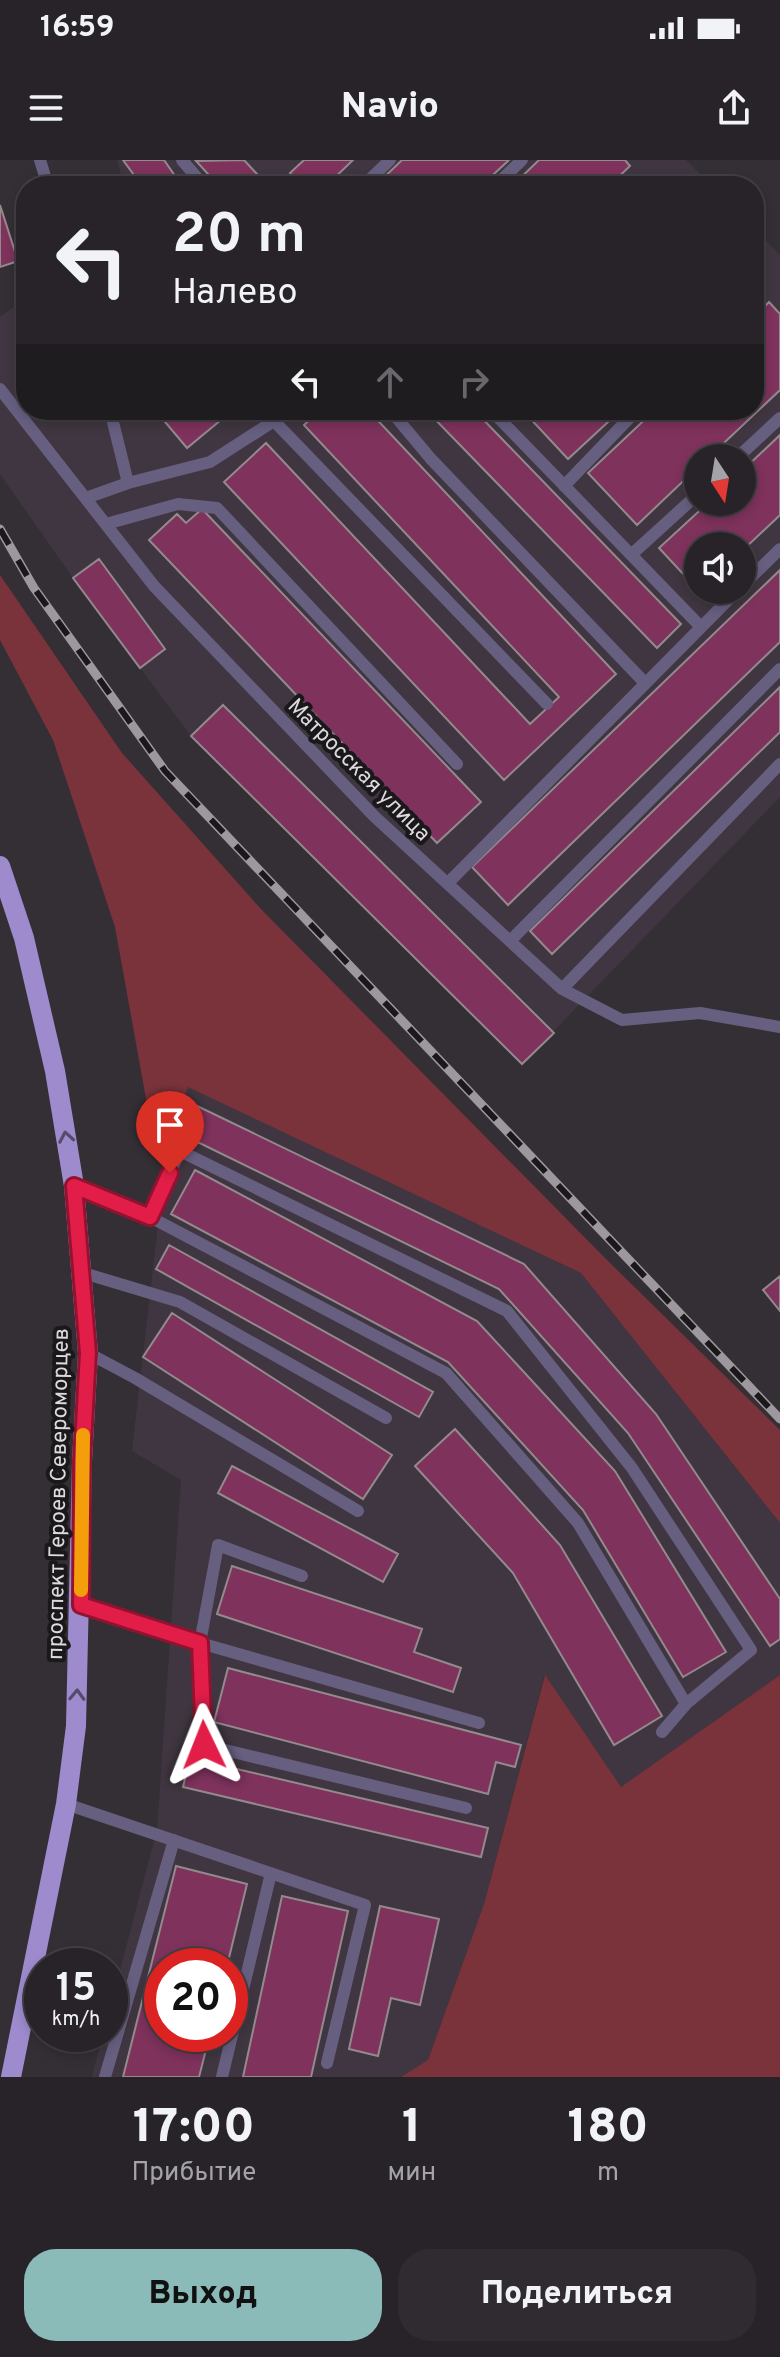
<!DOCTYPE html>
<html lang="ru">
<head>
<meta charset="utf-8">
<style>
	body { margin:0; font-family:Overpass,sans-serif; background:#2f2b30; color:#f1f3f6; height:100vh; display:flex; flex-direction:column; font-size:30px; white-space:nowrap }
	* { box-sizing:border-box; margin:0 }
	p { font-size:26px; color:#a4a4a8 }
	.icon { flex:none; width:44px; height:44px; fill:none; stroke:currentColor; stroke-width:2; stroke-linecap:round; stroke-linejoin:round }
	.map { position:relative; height:1917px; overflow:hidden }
	.sheet { display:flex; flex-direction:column; background:#272328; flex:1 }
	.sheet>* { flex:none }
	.guide { position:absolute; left:16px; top:16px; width:748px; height:244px; border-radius:32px; box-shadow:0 4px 12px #0003,0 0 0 2px #434045; background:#272328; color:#f1f3f6; overflow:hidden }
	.needle { width:52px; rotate:168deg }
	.fabs { position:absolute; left:684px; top:284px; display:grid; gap:16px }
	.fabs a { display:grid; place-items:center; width:72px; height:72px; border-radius:50%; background:#272328; box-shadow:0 4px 12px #0003,0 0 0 2px #434045; font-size:40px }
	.speed { position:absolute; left:24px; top:1788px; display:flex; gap:16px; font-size:40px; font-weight:700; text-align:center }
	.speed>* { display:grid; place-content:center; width:104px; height:104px; border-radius:50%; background:#272328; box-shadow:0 4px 12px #0003,0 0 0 2px #434045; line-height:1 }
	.speed small { font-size:20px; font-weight:400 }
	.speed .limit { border:12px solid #d22; background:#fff; color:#111 }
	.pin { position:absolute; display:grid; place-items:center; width:68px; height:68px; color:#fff; margin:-82px -34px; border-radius:50% 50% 50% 0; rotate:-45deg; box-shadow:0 0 8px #0007 }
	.pin .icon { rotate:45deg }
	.me { position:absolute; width:88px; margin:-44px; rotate:358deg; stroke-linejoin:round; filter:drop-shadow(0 0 6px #0008) }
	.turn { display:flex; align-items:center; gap:28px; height:168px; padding:0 24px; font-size:36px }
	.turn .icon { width:104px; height:104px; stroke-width:2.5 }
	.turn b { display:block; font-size:56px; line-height:68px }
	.lanes { display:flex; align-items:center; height:76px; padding:0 24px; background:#0003; justify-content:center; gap:40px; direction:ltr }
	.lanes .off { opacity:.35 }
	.eta { display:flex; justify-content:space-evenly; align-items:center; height:136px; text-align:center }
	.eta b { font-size:48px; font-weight:800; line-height:56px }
	.cta { display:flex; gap:16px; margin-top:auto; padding:16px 24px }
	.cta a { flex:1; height:92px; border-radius:32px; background:#8bbbb9; color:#111; font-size:32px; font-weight:800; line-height:92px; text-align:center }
	.cta a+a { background:#2f2b30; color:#f1f3f6 }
	.status { display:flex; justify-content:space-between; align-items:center; height:56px; padding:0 40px; background:#272328; direction:ltr }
	.status svg { height:22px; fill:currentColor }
	header { display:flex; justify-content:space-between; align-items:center; height:104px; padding:0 24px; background:#272328; font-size:36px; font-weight:800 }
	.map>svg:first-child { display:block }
</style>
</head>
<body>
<div class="status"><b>16:59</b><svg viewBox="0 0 49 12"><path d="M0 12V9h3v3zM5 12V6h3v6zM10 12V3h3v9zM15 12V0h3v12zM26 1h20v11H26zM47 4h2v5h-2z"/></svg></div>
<header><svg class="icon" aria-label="menu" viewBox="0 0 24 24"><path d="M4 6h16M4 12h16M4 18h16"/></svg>Navio<svg class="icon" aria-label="share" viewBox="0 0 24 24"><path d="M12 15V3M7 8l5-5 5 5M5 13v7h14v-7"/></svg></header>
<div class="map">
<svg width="780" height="1917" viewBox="0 0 780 1917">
	<rect width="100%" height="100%" fill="#342f35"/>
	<path fill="#403641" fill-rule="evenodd" d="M117 0H686L712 26H124Z
		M754 69 780 95V637L522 904 191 576 73 418 0 314V157L26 138V250H754ZM698 298H742V342H698ZM698 386H742V430H698Z
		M187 926 581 1113 780 1363V1515L621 1627 544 1516 484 1744 428 1900 401 1917H92L103 1874H110V1848L157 1670 181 1320 132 1291 167 986ZM162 1806H230V1874H162Z"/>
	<path fill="#7a333b" d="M0 415 122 593 261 749 604 1097 780 1270V1363L581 1113 188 927 167 986 152 972 115 767 53 580 0 480Z
		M545 1515 621 1627 780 1515V1917H401L428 1900 484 1744Z"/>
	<path fill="#7e325c" stroke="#938a8e" stroke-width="2" d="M123 0H164L182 26H142Z
		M244 0 268 26H219L196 1Z
		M304 0H353L326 26H303L290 13Z
		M402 0H509L481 26H375Z
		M539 0H625L630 6 609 26H512Z
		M0 45 18 101 0 107Z
		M769 142 780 154V230L708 298H698V307L637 365 588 313 655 250H754V157Z
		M155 250H233L187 288Z
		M320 250H368L616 514 504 620 224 322 266 283 530 564 559 537 304 265Z
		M426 250H474L681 464 657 488Z
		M530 250H621L568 299 526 254Z
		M780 275V355L742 391V386H698V430L659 388 709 342H742V311Z
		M202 349 481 642 437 683 149 380 177 354 186 363Z
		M99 399 165 489 140 508 73 418Z
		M780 410V482L508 745 472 707Z
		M780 527V572L552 794 530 771Z
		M223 545 554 873 522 904 191 576Z
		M193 944 524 1104 656 1254 780 1439V1479L770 1486 628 1273 499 1129 179 973Z
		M195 1010 477 1161 615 1311 726 1492 683 1517 583 1350 448 1202 171 1054Z
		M169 1085 433 1232 419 1257 156 1109Z
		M780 1116V1151L763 1130Z
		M172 1153 392 1295 363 1339 143 1197Z
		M455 1269 560 1385 662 1556 614 1585 513 1413 415 1306Z
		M232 1306 398 1394 383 1422 218 1333Z
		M232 1406 422 1469 414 1492 461 1508 453 1532 217 1454Z
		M228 1508 521 1585 515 1607 496 1602 488 1634 214 1562Z
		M190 1598 488 1668 481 1697 183 1627Z
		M176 1706 247 1724 227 1806H162V1874H210L199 1917H123Z
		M282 1736 348 1751 311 1917H243Z
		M380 1746 439 1759 420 1845 391 1838 378 1896 349 1889Z"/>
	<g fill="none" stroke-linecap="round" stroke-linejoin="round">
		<path stroke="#675f80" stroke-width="12" d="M40 0 48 26
			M182 0 204 26
			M363 26 390 0
			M495 26 522 0
			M0 229 154 426 374 656 562 829 622 860 700 853 780 867
			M110 250 128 323
			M390 250 431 299 645 523
			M491 250 701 467
			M274 261 547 544
			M737 298 780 258
			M564 326 637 250
			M86 338 128 323 210 302 291 250
			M106 364 178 344 217 348 457 604
			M631 395 698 334
			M742 426 780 389
			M448 723 738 430
			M511 780 780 509
			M562 829 780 604
			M74 1026 150 1057 180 991 507 1151 632 1308 751 1490 686 1544 578 1363 446 1213 150 1057
			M80 1112 180 1142 386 1258
			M88 1193 135 1218 358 1351
			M302 1416 218 1385 200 1483 204 1585 466 1648
			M81 1445 200 1483 479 1563
			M662 1572 686 1544
			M66 1644 365 1745 327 1903
			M105 1917 174 1680
			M222 1917 271 1713"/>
		<path stroke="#9d8bce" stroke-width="20" d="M0 706 24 778 55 911 74 1026 88 1193 82 1301 76 1566 66 1644 11 1917"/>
		<defs>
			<path id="rail" d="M0 369 34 428 165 611 780 1259"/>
		</defs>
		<use href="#rail" stroke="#9c989d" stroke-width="9"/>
		<use href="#rail" stroke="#1a181b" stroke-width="6" stroke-dasharray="18" stroke-linecap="butt"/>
	</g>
	<defs><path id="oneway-chevron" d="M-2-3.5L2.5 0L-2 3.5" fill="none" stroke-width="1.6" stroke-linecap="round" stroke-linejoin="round" transform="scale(2)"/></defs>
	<g stroke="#554c6c">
		<use href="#oneway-chevron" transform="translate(66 977) rotate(-100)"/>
		<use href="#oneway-chevron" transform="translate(77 1535) rotate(-88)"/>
	</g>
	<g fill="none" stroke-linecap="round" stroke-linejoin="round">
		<defs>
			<path id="route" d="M170 1013 150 1057 74 1026 88 1193 82 1301 81 1445 200 1483 204 1585"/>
		</defs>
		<use href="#route" stroke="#92132f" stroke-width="20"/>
		<use href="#route" stroke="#e11d48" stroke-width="14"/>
		<path stroke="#f59e0b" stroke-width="14" d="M81 1430 83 1275"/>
	</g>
	<g text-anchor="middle" stroke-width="8" stroke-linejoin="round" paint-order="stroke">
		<g font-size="22" fill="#ddd9dd" stroke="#1a181b">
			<text transform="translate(360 609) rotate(45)" y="8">Матросская улица</text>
			<text transform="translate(57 1334) rotate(-89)" y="8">проспект Героев Североморцев</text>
		</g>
	</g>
</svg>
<div class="fabs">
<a><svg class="needle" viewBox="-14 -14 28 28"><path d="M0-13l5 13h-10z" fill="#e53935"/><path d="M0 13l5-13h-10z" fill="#a4a4a8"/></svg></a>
<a><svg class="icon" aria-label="sound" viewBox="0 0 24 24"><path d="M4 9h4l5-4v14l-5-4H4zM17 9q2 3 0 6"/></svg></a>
</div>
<div class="speed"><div>15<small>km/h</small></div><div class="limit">20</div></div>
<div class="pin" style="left:170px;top:1013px;background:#d93025"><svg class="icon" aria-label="arrive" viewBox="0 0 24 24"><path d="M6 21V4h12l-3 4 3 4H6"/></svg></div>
<svg class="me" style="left:204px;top:1585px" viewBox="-20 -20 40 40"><path d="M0-17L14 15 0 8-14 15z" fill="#e11d48" stroke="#fff" stroke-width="4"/></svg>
<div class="guide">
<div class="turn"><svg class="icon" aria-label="left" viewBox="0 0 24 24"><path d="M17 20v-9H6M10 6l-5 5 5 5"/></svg><div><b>20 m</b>Налево</div></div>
<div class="lanes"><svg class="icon" aria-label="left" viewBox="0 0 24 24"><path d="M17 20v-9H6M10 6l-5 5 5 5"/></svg><svg class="icon off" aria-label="ahead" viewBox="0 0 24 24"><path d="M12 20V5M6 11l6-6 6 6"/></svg><svg class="icon off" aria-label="right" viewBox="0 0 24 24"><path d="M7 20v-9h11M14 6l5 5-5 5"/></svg></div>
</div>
</div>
<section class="sheet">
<div class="eta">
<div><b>17:00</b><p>Прибытие</p></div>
<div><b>1</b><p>мин</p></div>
<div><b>180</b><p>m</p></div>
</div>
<div class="cta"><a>Выход</a><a>Поделиться</a></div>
</section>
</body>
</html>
